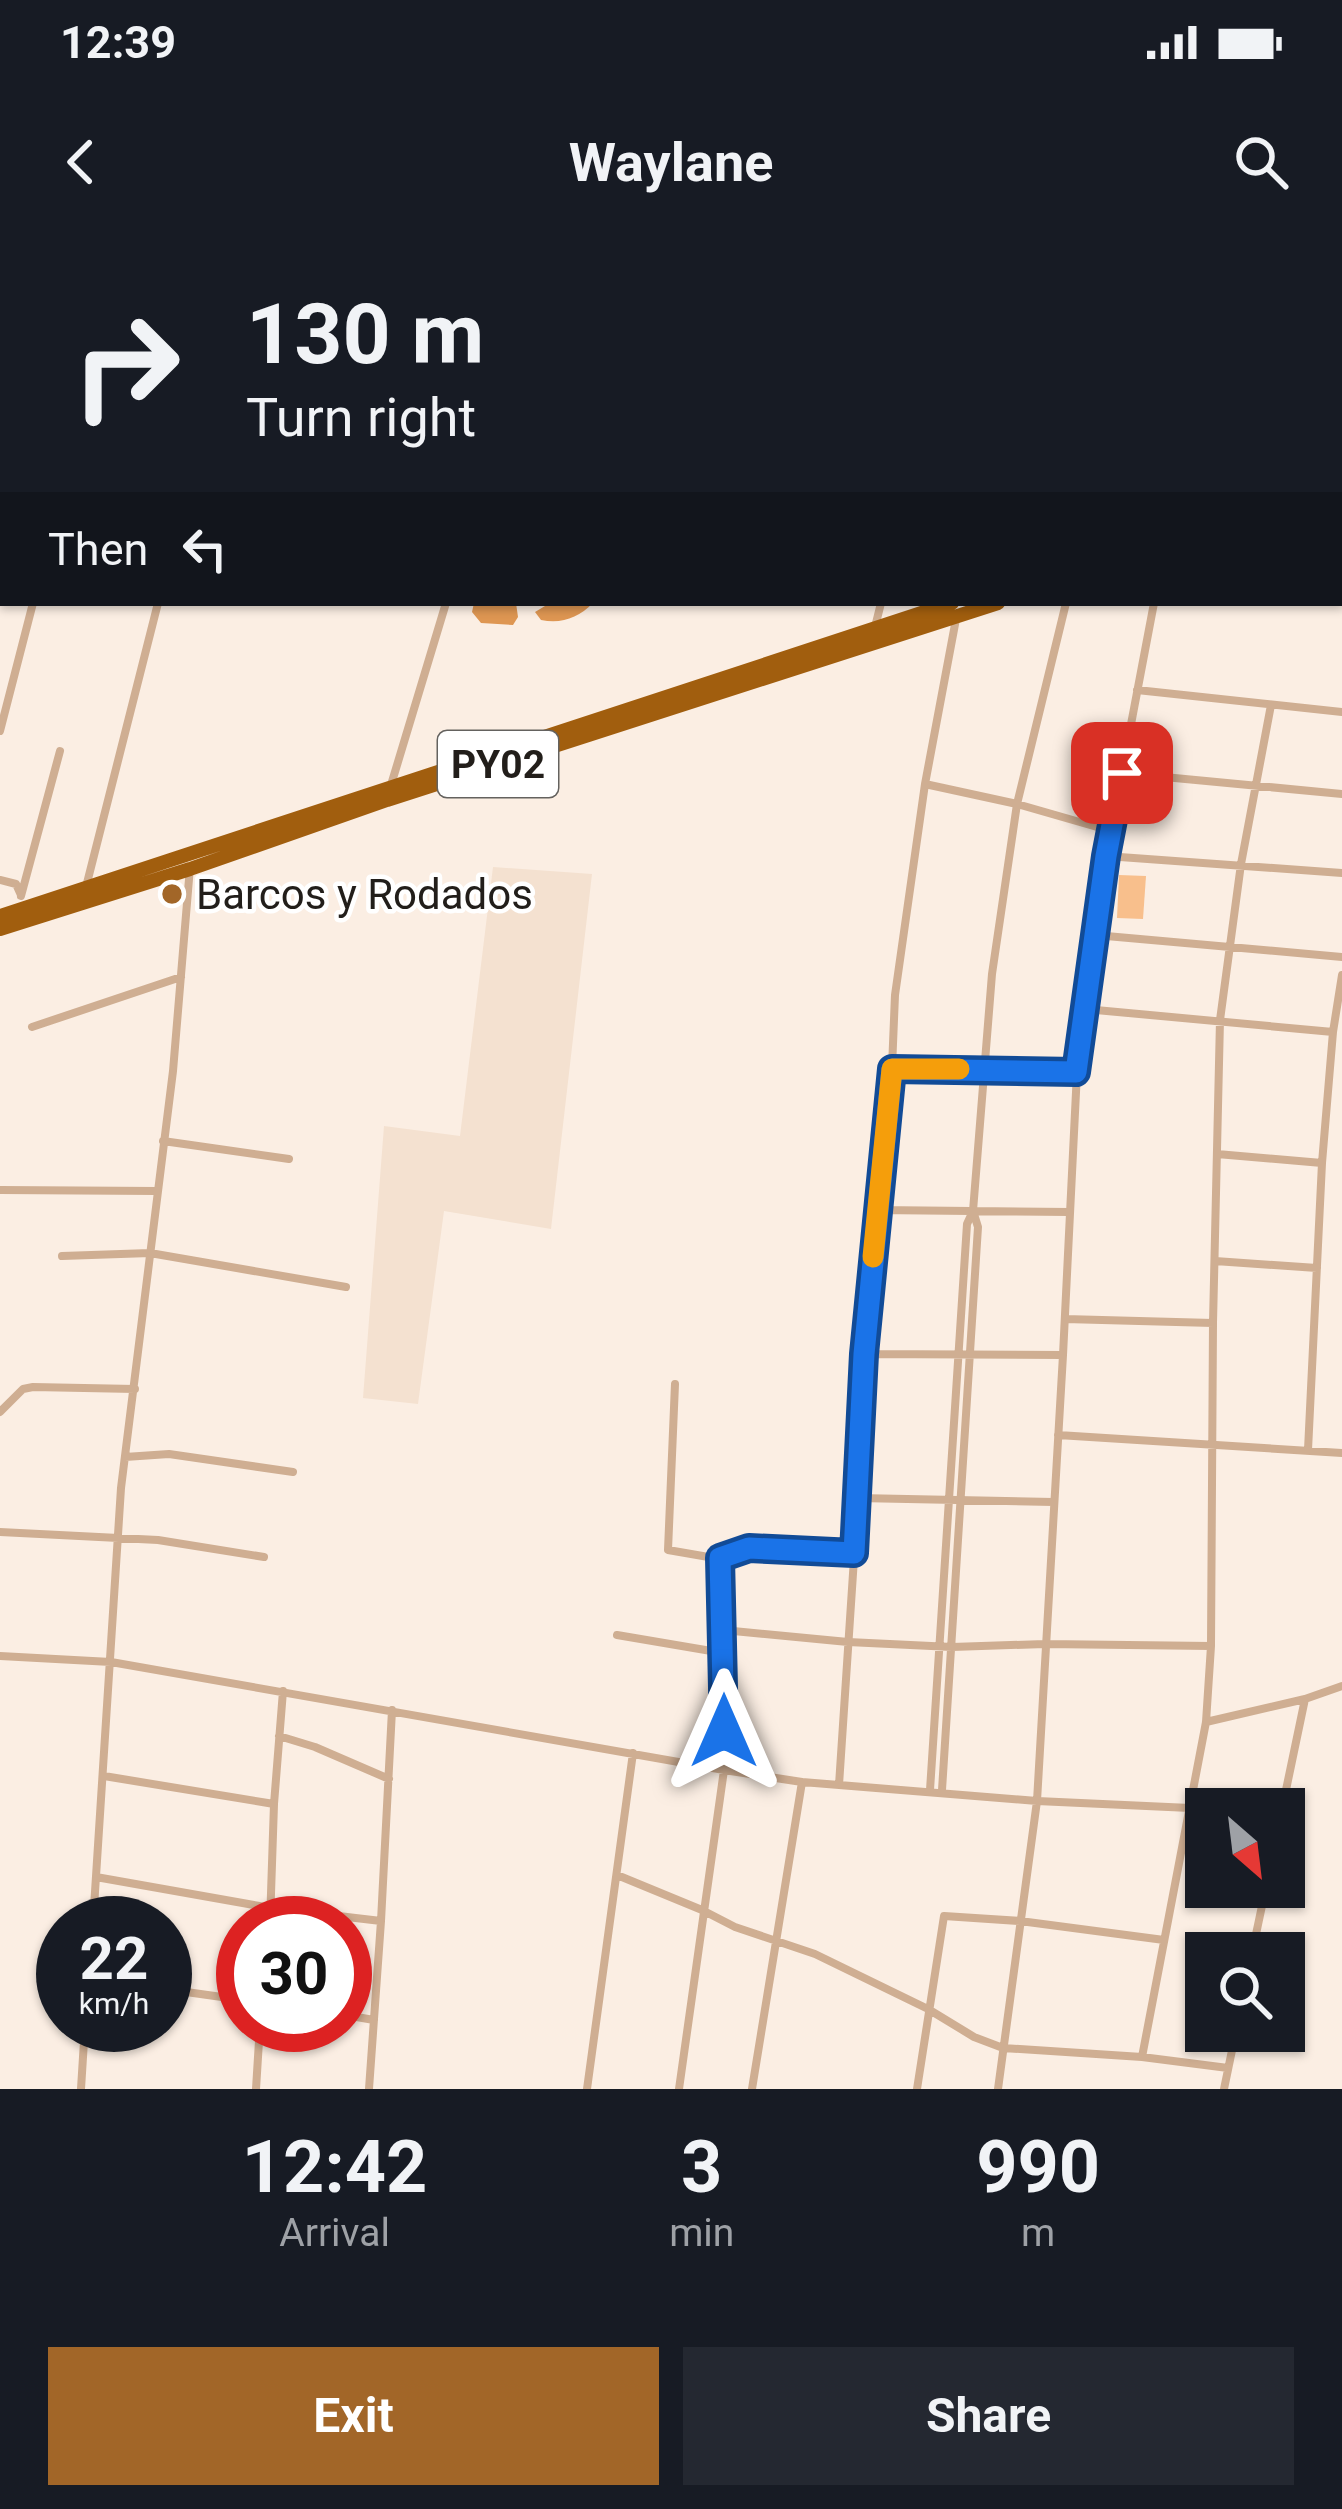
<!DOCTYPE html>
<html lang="en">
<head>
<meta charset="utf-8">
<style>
	body { margin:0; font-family:Roboto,sans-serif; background:#242831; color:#f1f3f6; height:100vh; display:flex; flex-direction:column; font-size:45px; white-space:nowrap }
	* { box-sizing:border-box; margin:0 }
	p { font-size:39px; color:#9ea1a6 }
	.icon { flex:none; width:66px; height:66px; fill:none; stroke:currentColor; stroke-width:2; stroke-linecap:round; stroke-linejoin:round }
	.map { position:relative; height:1849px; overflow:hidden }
	.details { display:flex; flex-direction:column; background:#171b24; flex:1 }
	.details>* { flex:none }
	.top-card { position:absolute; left:0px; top:0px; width:1344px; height:366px; box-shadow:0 3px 9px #0004; background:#171b24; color:#f1f3f6; overflow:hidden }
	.needle { width:78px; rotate:152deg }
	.tools { position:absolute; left:1185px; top:1548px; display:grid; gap:24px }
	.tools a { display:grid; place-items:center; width:120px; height:120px; border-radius:0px; background:#171b24; box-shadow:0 3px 9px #0004; font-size:60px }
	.speed { position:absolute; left:36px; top:1656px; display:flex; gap:24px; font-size:60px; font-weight:700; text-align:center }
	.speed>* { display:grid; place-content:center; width:156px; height:156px; border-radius:50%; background:#171b24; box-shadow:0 3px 9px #0004; line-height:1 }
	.speed small { font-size:30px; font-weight:400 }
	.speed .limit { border:18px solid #d22; background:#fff; color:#111 }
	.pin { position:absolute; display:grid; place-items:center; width:102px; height:102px; color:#fff; margin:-51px; border-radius:24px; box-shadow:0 6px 18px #0006 }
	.me { position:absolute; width:132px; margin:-66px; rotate:0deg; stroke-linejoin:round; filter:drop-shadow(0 0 9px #0008) }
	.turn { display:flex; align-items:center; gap:42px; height:252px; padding:0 48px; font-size:54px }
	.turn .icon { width:156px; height:156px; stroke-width:2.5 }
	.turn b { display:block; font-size:84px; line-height:102px }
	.then { display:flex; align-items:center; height:114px; padding:0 48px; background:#0003; gap:24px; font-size:45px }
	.eta { display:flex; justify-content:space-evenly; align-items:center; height:204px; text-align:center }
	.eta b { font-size:72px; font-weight:700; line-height:84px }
	.primary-button { display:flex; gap:24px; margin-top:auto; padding:24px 48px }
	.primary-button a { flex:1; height:138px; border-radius:0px; background:#a26628; color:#fff; font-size:48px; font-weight:700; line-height:138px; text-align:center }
	.primary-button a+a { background:#242831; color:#f1f3f6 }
	.status { display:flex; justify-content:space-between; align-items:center; height:84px; padding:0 60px; background:#171b24; direction:ltr }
	.status svg { height:33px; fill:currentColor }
	header { display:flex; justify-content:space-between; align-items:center; height:156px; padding:0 48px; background:#171b24; font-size:54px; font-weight:700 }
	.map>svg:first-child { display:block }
</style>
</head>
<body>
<div class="status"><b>12:39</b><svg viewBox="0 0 49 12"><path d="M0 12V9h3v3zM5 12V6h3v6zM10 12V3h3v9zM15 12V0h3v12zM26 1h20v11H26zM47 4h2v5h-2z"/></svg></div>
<header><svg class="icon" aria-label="back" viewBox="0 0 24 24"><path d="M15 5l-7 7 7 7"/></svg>Waylane<svg class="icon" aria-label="search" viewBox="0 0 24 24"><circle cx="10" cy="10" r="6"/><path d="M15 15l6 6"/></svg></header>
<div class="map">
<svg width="1342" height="1849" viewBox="0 0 1342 1849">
	<rect width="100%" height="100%" fill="#fbeee3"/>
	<path fill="#f4e1d0" d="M493 627 592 634 551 989 444 971 418 1164 363 1158 384 886 460 896Z"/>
	<path fill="#f8bf8c" d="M1119 635 1146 636 1143 679 1117 678Z"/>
	<path fill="#de9652" d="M474 363H516L518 377 513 385 481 383 472 372Z
		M550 363H593C578 378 562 384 541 380L535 372Z"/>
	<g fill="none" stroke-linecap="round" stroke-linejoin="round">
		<path stroke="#cfae92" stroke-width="8" d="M1152 0 1164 3
			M251 3 252 0
			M551 3 552 0
			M727 3 728 0
			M970 3 971 0
			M1083 3 1084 0
			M1175 3V0
			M1341 17H1342
			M1341 157 1342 150
			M0 258H3
			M875 387 881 363
			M1137 450 1342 472
			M0 491 33 363
			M1122 533 1342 554
			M925 544 1017 564 1111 591
			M391 545 446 363
			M1106 616 1342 633
			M0 640 16 644 21 655
			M86 647 158 363
			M21 656 60 511
			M1095 695 1342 717
			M1085 769 1333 792
			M32 787 181 737
			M892 828 1077 832
			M163 901 289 919
			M1217 914 1322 923
			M0 950 157 951
			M877 970 1069 972
			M973 971 992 734 1017 564 1066 363
			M62 1016 150 1013 346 1047
			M1215 1021 1317 1028
			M1065 1079 1213 1083
			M864 1114 1063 1115
			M675 1144 668 1310 720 1319 738 1310 749 1308 854 1314
			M0 1172 23 1149 33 1147 135 1149
			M1058 1195 1342 1213
			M1308 1210 1322 923 1333 792 1342 735
			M125 1217 169 1214 293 1232
			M858 1258 1053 1262
			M0 1292 158 1300 264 1317
			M723 1390 848 1402 952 1407 1045 1404 1211 1406
			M617 1395 723 1413
			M0 1416 111 1422 724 1530 802 1542 1037 1561 1190 1568
			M1206 1482 1305 1459 1342 1446
			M279 1496 315 1507 389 1539
			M104 1536 274 1564
			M839 1545 858 1258 864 1114 892 828 895 755 925 544 956 379
			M930 1550 967 984 973 971 978 987 942 1550
			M1282 1569 1305 1459
			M617 1635 702 1670 735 1687 815 1714 928 1769 974 1797 1003 1808 1142 1817 1228 1828
			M96 1637 271 1668 381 1681
			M93 1683 121 1248 173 831 190 627
			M270 1683 274 1564 283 1451
			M1252 1713 1266 1647
			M165 1749 243 1760
			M345 1775 374 1780
			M1142 1817 1206 1482 1211 1406 1213 1083 1220 780 1241 624 1271 465
			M81 1849 85 1785
			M256 1849 260 1785
			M369 1849 381 1681 392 1470
			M587 1849 633 1513
			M679 1849 724 1530 720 1319
			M752 1849 802 1542
			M917 1849 944 1676 1020 1681 1164 1700
			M998 1849 1037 1561 1063 1115 1077 832 1106 616 1154 363
			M1224 1849 1236 1791"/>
		<path stroke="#a15e0e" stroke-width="14" d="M1341 236H1342
			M1341 248H1342
			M0 676 952 363
			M0 689 190 629 387 560 998 363"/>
	</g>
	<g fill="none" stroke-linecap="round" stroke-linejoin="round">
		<defs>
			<path id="route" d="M724 1491 720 1318 749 1308 854 1313 864 1114 892 829 1076 832 1106 616 1122 533"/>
		</defs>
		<use href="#route" stroke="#114b97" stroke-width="30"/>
		<use href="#route" stroke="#1a73e8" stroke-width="21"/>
		<path stroke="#f59e0b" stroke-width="21" d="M873 1017 892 829H959"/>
	</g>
	<circle fill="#a26628" stroke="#fff" stroke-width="4.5" cx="172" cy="654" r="12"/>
	<g text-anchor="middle" stroke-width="9" stroke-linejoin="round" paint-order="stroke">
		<rect fill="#fff" stroke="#64625f" stroke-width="3" x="438" y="491" width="120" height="66" rx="9"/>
		<g font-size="39" font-weight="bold" fill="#221e1a">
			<text x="498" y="538">PY02</text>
		</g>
		<g font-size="42" fill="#221e1a" stroke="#fff" text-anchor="start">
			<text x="196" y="669">Barcos y Rodados</text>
		</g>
	</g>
</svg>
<div class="tools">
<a><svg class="needle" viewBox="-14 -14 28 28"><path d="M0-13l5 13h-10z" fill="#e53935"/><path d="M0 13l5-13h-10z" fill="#9ea1a6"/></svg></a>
<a><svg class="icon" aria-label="search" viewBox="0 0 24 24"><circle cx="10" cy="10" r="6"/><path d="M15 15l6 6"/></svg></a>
</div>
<div class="speed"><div>22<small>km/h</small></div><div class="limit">30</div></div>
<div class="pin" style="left:1122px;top:533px;background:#d93025"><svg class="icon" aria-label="arrive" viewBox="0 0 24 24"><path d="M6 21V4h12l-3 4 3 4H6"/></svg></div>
<svg class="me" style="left:724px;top:1491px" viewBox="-20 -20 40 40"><path d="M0-17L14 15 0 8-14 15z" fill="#1a73e8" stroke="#fff" stroke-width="4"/></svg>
<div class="top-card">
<div class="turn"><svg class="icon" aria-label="right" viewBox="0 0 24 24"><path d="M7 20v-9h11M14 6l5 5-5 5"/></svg><div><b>130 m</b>Turn right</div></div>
<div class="then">Then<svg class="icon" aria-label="left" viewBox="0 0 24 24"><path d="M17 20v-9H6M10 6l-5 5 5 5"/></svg></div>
</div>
</div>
<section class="details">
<div class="eta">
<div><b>12:42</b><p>Arrival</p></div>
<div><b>3</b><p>min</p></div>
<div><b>990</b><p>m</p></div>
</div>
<div class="primary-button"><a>Exit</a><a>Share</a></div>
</section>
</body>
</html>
